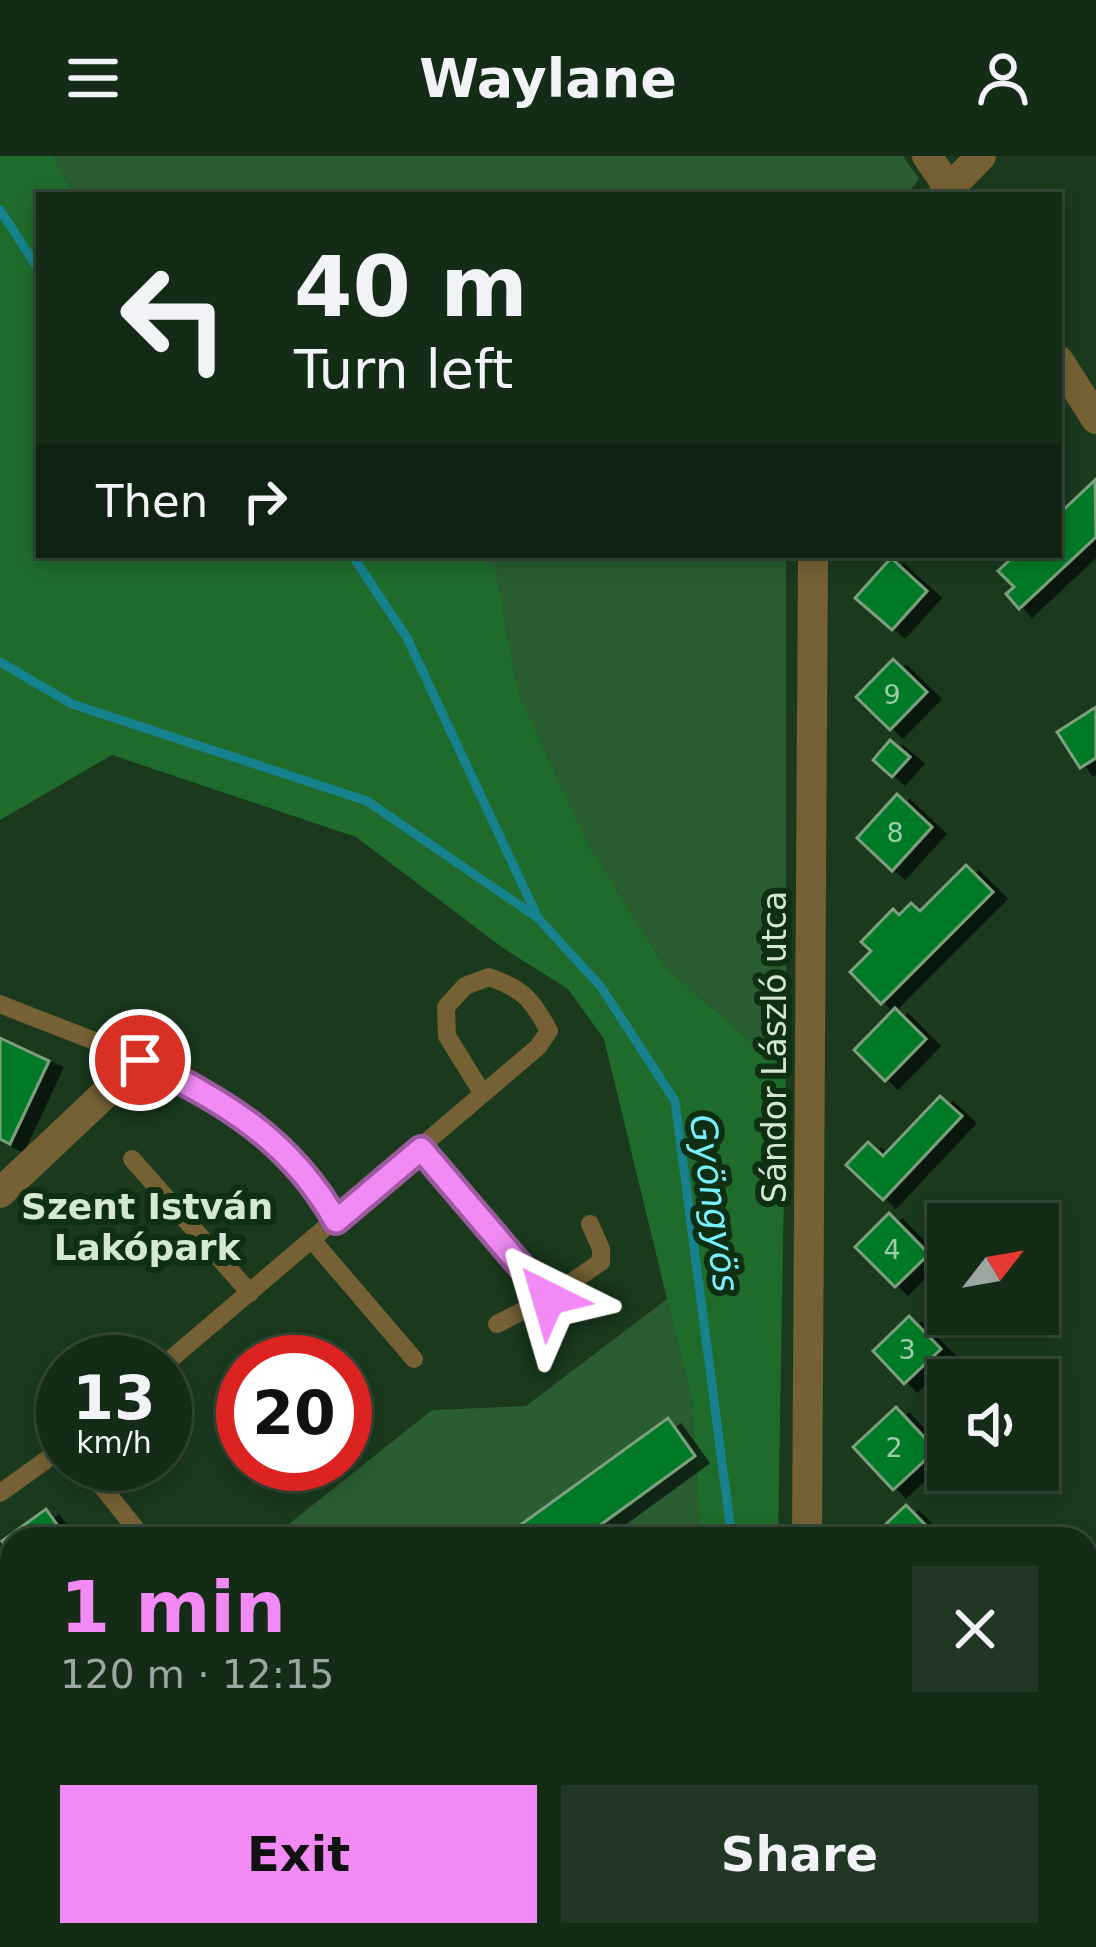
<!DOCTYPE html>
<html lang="en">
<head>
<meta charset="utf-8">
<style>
	body { margin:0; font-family:"DejaVu Sans",sans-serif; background:#213723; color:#f1f3f6; height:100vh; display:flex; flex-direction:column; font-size:45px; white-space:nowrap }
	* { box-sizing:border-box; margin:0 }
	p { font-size:39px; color:#9da7a1 }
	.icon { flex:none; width:66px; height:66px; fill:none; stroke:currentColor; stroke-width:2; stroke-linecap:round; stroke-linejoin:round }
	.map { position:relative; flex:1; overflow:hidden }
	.panel { position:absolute; left:0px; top:1371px; width:1098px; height:420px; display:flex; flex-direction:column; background:#142b16; border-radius:36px 36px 0 0; box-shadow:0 6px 18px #0003,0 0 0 3px #334735 }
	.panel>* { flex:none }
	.guide { position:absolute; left:36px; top:36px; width:1026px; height:366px; border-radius:0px; box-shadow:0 6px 18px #0003,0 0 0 3px #334735; background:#142b16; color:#f1f3f6; overflow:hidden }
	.needle { width:78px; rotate:59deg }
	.buttons { position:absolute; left:927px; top:1047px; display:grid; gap:24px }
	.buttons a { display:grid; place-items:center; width:132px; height:132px; border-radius:0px; background:#142b16; box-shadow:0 6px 18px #0003,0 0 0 3px #334735; font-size:60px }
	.speed { position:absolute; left:36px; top:1179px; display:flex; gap:24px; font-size:60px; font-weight:700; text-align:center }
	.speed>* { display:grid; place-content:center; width:156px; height:156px; border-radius:50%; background:#142b16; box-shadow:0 6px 18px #0003,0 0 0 3px #334735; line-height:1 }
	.speed small { font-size:30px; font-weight:400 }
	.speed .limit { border:18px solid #d22; background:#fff; color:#111 }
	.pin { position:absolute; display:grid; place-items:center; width:102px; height:102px; color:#fff; margin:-51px; border:6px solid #fff; border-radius:50%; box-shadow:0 3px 12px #0007 }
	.me { position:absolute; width:132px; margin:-66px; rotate:320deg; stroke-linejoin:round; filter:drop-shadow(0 0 9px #0008) }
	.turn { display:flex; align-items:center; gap:42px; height:252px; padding:0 60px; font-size:54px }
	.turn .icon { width:156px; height:156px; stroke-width:2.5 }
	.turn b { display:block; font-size:84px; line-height:102px }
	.then { display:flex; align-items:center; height:114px; padding:0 60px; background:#0003; gap:24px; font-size:45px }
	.round { display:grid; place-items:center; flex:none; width:126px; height:126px; border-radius:0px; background:#213723 }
	.head { display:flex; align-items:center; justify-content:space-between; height:204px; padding:0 60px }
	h1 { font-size:72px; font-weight:600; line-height:90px; color:#f18af4 }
	.cta { display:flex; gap:24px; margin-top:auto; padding:24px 60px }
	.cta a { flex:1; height:138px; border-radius:0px; background:#f18af4; color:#111; font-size:48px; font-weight:600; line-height:138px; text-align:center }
	.cta a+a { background:#213723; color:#f1f3f6 }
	header { display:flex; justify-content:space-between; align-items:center; height:156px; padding:0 60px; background:#142b16; font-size:54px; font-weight:600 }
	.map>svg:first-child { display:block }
</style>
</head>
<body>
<header><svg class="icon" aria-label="menu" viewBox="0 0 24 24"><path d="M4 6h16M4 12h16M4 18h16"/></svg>Waylane<svg class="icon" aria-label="person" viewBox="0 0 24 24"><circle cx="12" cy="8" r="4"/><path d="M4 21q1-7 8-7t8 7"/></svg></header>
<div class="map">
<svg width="1096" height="1791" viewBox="0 0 1096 1791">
	<defs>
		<filter id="shadow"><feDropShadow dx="13" dy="7" stdDeviation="0" flood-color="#0009"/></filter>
	</defs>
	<rect width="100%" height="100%" fill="#1a391d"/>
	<path fill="#2a5d31" d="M53 0H903L919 23 906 39H75Z
		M482 399H786V916L665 811 587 686 518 536 496 415Z
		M667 1143 691 1240 701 1383H270L432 1254 526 1250Z
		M12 1588V1727L0 1711V1598Z
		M50 1779H448L436 1791H58Z"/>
	<path fill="#1f6b2c" d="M0 0H53L75 39H39V399H482L496 415 518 536 587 686 665 811 786 916 778 1383H701L691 1240 667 1143 604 883 568 833 503 792 356 681 112 599 0 664Z"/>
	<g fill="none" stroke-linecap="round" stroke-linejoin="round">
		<path stroke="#15828d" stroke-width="9" d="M0 54 39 114
			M352 399 407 482 538 762
			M0 506 72 548 367 645 538 762 601 831 675 945 732 1383
			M553 1791 566 1779"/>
	</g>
	<path fill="#047a27" stroke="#7c9f7e" stroke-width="3" filter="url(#shadow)" d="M1095 324 1096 381 1019 453 1006 438 1014 431 998 415 1015 399H1059V358Z
		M891 402 927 435 892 474 855 442Z
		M893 503 927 536 890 574 856 541Z
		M1096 551V602L1080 612 1057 576Z
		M890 584 910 601 892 621 873 604Z
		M897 638 932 671 892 715 857 682Z
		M966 709 993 736 881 848 850 816 871 795 861 786 893 753 899 759 911 747 920 755Z
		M895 852 926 883 885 925 854 894Z
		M0 882 49 905 10 988 0 983Z
		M940 940 962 960 883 1044 846 1009 868 986 883 1000Z
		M889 1057 929 1098 895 1131 855 1091Z
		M909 1160 941 1193 904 1228 873 1195Z
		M896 1251 936 1294 893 1334 853 1291Z
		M668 1262 695 1300 581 1383H501Z
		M906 1349 939 1383H870Z
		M46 1353 67 1383H12V1398L2 1385Z
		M0 1413 12 1431V1444L0 1453Z
		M1086 1684 1096 1695V1708L1086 1717Z
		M1096 1744V1775L1086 1763V1752Z"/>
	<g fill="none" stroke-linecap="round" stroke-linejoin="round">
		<path stroke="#756134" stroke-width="18" d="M0 848C93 886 197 917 275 984 301 1006 320 1036 336 1065
			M421 993 548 1142
			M132 1003 250 1137
			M313 1085 414 1203
			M497 1168 548 1142 601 1106V1093L590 1068
			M165 1208 538 891 549 875C532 843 523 833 489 821L465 830 446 851 447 880 483 938
			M84 1308 144 1383
			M0 1337 63 1292"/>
		<path stroke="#756134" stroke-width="30" d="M927 0 954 39
			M943 39 981 0
			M1059 205 1096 263
			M0 1037 125 919
			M807 1383 813 399"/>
		<path stroke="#756134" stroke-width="30" d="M0 1764 20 1791
			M1048 1779 1060 1791
			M475 1791 487 1779"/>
	</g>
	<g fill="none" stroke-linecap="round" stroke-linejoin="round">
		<defs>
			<path id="route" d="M140 904C223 945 289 982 336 1065L421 993 548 1142"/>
		</defs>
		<use href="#route" stroke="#9d5a9f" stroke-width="30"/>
		<use href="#route" stroke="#f18af4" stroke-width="21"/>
	</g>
	<g text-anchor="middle" stroke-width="12" stroke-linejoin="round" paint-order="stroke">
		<g font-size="27" fill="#a0cba9">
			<text x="892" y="548">9</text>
			<text x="895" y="686">8</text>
			<text x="892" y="1103">4</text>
			<text x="907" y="1203">3</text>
			<text x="894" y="1301">2</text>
		</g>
		<g font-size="33" fill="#d4e6d4" stroke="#0f2f13">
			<text transform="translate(774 891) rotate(-90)" y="12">Sándor László utca</text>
		</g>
		<g font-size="36" font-style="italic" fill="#78effe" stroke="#0f2f13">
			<text transform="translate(715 1047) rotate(82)" y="13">Gyöngyös</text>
		</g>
		<g font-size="36" font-weight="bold" fill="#d4e6d4" stroke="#0f2f13">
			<text x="147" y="1063">Szent István<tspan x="147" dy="41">Lakópark</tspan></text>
		</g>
	</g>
</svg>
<div class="buttons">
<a><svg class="needle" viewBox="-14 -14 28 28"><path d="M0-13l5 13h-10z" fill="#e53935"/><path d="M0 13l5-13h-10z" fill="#9da7a1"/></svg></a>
<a><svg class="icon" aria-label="sound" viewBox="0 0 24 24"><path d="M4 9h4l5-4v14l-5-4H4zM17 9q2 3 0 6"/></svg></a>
</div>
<div class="speed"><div>13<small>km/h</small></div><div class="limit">20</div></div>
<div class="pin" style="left:140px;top:904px;background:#d93025"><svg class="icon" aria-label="arrive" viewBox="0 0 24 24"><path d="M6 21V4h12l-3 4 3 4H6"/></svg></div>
<svg class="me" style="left:548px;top:1142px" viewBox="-20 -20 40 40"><path d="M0-17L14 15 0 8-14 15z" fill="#f18af4" stroke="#fff" stroke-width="4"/></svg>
<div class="guide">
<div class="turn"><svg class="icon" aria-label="left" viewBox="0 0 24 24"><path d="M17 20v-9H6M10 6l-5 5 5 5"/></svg><div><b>40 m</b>Turn left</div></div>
<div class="then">Then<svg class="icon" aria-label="right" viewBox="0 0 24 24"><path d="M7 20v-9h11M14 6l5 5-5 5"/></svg></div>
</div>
<section class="panel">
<div class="head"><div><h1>1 min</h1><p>120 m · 12:15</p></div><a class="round"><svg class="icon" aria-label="close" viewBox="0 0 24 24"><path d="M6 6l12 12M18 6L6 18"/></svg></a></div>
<div class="cta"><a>Exit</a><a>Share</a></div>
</section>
</div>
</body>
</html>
